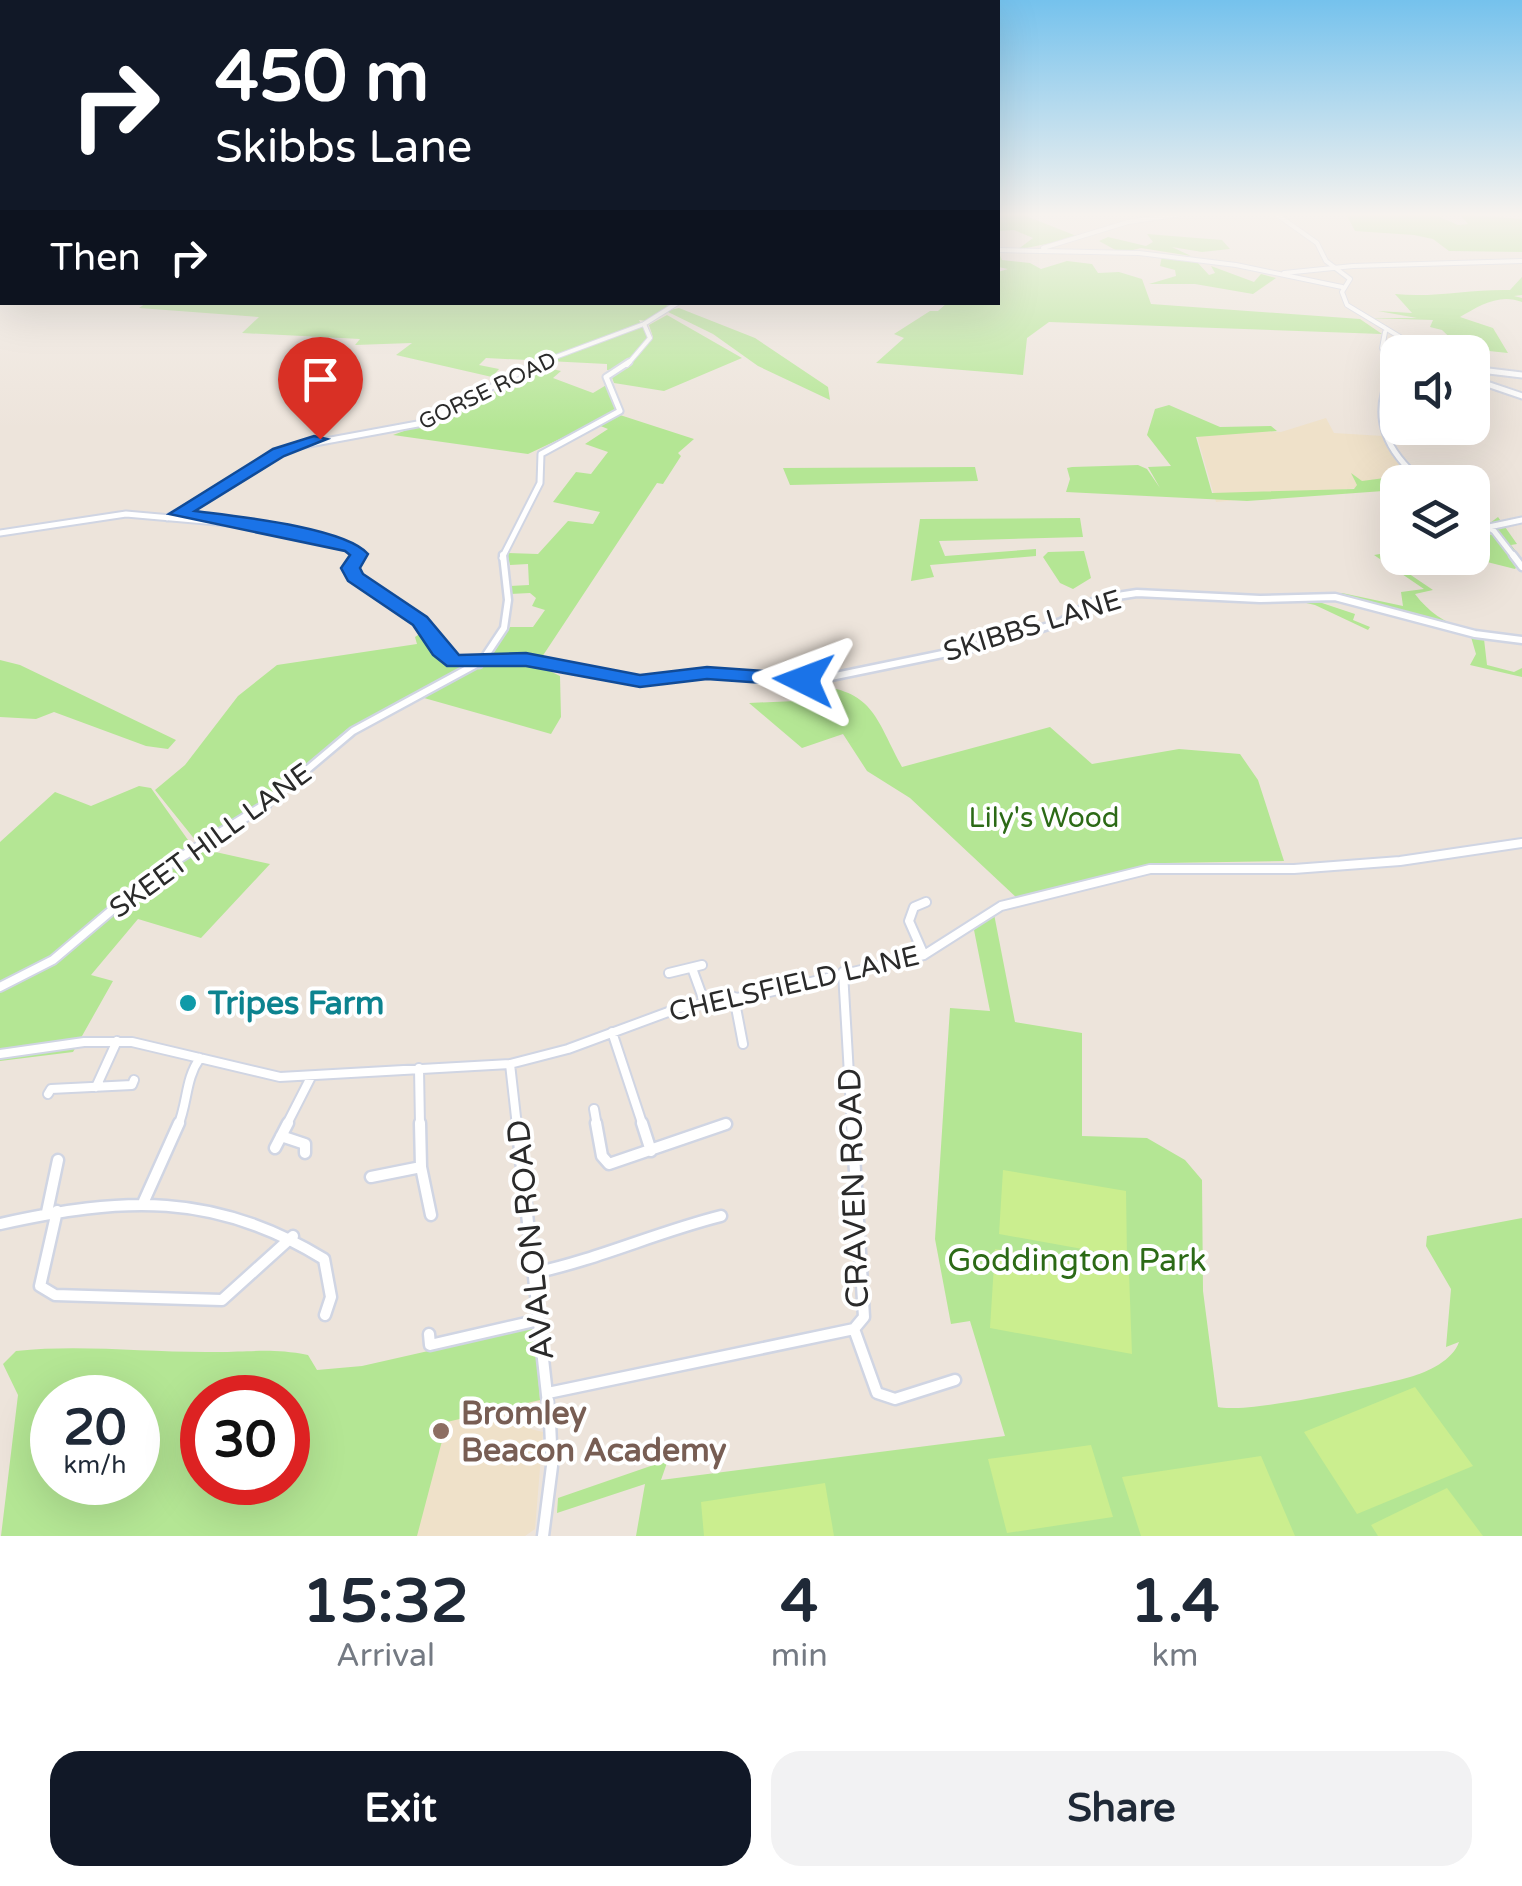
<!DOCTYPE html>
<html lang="en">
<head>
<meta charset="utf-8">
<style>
	body { margin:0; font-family:"Varela Round",sans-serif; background:#f2f2f3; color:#1f2937; height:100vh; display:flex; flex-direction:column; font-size:38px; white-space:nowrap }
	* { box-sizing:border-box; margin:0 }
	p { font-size:32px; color:#747a83 }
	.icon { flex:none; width:55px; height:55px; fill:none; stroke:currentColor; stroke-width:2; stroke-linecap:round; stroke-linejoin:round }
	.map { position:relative; height:1536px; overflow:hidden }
	.sheet { display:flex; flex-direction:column; background:#fff; flex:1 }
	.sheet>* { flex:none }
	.banner { position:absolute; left:0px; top:0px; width:1000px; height:305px; box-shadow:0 10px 40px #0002; background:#111827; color:#fff; overflow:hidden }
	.tools { position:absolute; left:1380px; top:335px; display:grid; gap:20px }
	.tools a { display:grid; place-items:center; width:110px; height:110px; border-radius:20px; background:#fff; box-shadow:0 10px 40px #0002; font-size:50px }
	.speed { position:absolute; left:30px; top:1375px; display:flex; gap:20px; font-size:50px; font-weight:700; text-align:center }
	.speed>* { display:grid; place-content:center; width:130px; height:130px; border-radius:50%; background:#fff; box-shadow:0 10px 40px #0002; line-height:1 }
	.speed small { font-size:25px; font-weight:400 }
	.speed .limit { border:15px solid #d22; background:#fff; color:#111 }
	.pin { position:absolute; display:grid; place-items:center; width:85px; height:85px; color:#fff; margin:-102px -42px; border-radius:50% 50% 50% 0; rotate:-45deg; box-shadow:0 0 10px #0007 }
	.pin .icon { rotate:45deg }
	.me { position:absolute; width:110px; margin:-55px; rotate:273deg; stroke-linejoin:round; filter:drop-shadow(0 0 8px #0008) }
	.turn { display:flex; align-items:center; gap:35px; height:210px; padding:0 50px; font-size:45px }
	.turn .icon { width:130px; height:130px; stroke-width:2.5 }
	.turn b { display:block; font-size:70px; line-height:85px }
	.then { display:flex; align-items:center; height:95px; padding:0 50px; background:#0003; gap:20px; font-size:38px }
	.eta { display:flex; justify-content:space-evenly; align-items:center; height:170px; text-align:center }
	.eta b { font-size:60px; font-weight:800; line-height:70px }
	.primary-button { display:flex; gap:20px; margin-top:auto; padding:20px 50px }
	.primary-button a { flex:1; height:115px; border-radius:30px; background:#111827; color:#fff; font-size:40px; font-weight:800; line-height:115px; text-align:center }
	.primary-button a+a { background:#f2f2f3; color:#1f2937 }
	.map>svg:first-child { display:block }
</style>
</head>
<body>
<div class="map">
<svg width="1522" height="1536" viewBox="0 0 1522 1536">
	<rect width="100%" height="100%" fill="#ede4db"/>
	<path fill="#efe1c9" d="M1326 418 1334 433 1383 436 1401 466 1420 482 1216 502 1194 426 1281 432Z
		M534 1327 541 1414 531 1422V1429L543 1432 535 1529 525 1536H371L346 1421Z"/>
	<path fill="#b4e694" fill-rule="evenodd" d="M998 214H1021L1079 237 1017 250 1033 238 1014 230 998 231Z
		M1346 214H1433L1458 225 1468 224 1459 214 1522 219V252L1449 251 1433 239 1414 235 1355 231Z
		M1147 234 1222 240 1230 249 1202 252 1172 247 1191 256 1141 248 1121 253 1099 241 1108 237 1146 246 1153 242Z
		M998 251 1002 260 1030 263 1041 269 1067 261 1092 264 1098 273 1119 272 1142 279 1151 304 1360 319 1382 334 1049 322 1027 338 1023 375 876 363 904 338 894 334 930 311H938L947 303 998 302V272L1008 269 998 267Z
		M1162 256 1197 262 1209 275 1215 273 1211 266 1254 282 1261 274 1276 278 1253 294 1195 284H1149L1176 276 1175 270 1160 266Z
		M1522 277V295L1514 296 1522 298V302C1499 293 1479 306 1460 317L1493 328 1508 353 1461 348 1442 330 1430 327 1433 320 1367 318H1417L1378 311 1412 313 1395 294C1435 298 1470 289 1510 290Z
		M148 302H653L670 306 647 321 639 320 648 337C639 352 626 370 607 370V364L486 358 479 365 499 369 492 377 396 355 412 343 355 345 360 339 242 333 259 317 139 308Z
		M679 308 755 338 828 387 830 400 758 366 713 334 666 311Z
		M667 315 742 358 664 391 614 383 611 375 639 355 653 337 649 325Z
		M539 366 561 371 553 378 593 393 608 384 617 412 528 454 393 435 464 409Z
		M1169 405 1220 427 1271 426 1277 431 1196 437 1212 493 1354 489 1357 485 1351 473 1362 481 1392 477 1391 469 1401 468 1416 482H1398L1397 490 1247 501 1066 492 1070 479 1067 468 1072 467 1138 465 1147 469 1160 488 1148 467 1171 466 1147 435 1155 409Z
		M620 415 694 439 678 453 681 456 663 484 657 483 540 660 491 657 510 627H533L545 610 532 606 536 598 530 593 510 594V586L529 585 528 564 510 565 507 553 538 554 568 521 593 524 600 512 553 502 576 472 591 474 608 452 585 444 608 429 598 425Z
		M975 467 978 481 790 485 783 468Z
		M1498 517 1517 544 1511 545 1522 559 1515 569 1471 558 1473 550H1488L1484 534 1494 535 1490 523Z
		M1080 518 1083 537 939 541 945 556 1036 549V556L930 565 934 577 911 581 920 519Z
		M1084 551 1091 578 1073 589 1060 583 1043 557 1048 552Z
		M1397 551V556L1390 558 1393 563 1433 590 1415 594C1442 630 1479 635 1522 638V643L1484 639 1487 665 1514 672 1522 668V677L1470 665 1476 654 1471 637 1334 599 1313 600 1355 614 1353 620 1370 627 1368 630 1315 605 1275 596 1342 593 1403 606 1401 592 1424 589 1374 555Z
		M421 633 428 643 466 665 346 730 301 772 208 841H196L155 790 185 765 238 696 277 665 417 644 415 637Z
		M0 660 20 665 176 740 168 749 146 746 54 712 36 719 0 717Z
		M503 661 533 663 560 676 561 717 551 734 417 696 483 664Z
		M813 685C874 691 875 717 902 767L1050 727 1092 764 1179 749 1240 754 1258 780 1284 861 1165 863 1018 899 910 798 867 771 843 734 802 748 749 703 819 700Z
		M139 786 151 788 193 847 270 864 201 938 138 919 91 975 113 981 73 1052 0 1061V842L55 792 91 806Z
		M994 914 1015 1022 1082 1033V1136L1147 1138 1185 1160 1202 1180 1203 1291 1218 1407C1244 1414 1379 1386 1410 1377 1428 1372 1453 1360 1459 1342L1446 1347 1451 1289 1426 1246 1427 1236 1522 1218V1536H636L645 1484 557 1513 558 1498 668 1460 661 1480 1005 1436 970 1321 951 1324 935 1239 950 1008 990 1011 974 930Z
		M534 1327 540 1400 447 1422 417 1536H1L18 1395 3 1364 16 1351C83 1344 149 1353 217 1352 253 1352 271 1348 308 1355L317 1370 362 1366ZM52 1398H138V1482H52ZM202 1398H288V1482H202Z"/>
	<path fill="#cbee8f" d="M1003 1170 1126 1191 1127 1257 999 1234Z
		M995 1249 1129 1273 1132 1354 990 1328Z
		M1415 1387 1473 1466 1357 1514 1304 1432Z
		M1091 1445 1113 1517 1007 1533 988 1459Z
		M1261 1456 1295 1536H1141L1122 1477Z
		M825 1483 834 1536H704L701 1502Z
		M1447 1488 1483 1536H1378L1371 1525Z"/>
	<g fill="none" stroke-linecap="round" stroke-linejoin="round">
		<defs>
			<path id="minor-far4" d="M1276 214 1317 243 1326 261 1350 279 1342 292 1347 305 1425 352
				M1043 248 1128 222 1181 214
				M998 250 1139 253 1236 265 1342 287
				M1284 273 1353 266 1522 261
				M1385 332 1382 348 1389 365
				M534 365 644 324 679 302
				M627 365 650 338 644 324"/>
			<path id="minor-far3" d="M1388 362 1392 373C1369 418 1387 452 1423 482
				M1472 369 1522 375
				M1472 379 1522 396
				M1472 517 1494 531 1515 558
				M167 518 293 447 423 423 539 362
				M1489 527 1522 520
				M0 533 126 514 272 527 351 547 359 554 357 558
				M502 558 540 483 541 454 620 411 606 377 629 362"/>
			<path id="minor-far2" d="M358 555 351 568 355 578 420 621 450 660 479 664
				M1513 555 1522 567
				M482 661 526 660 640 681 707 673 821 679 991 644 1061 622 1098 599 1137 593 1260 599 1335 597 1475 634 1522 640
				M264 806 353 731 482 661 504 628 508 600 503 555"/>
			<path id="minor-far1" d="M924 955 909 921 914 907 926 902
				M692 968 704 1001
				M843 972 852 1126
				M669 973 702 965
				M0 987 53 960 157 872 267 804
				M734 997 743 1044
				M612 1032 643 1126
				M0 1054 84 1042H132L280 1077 510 1064 568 1049 679 1008 765 993 924 955 1001 906 1150 869H1294L1400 861 1522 843
				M510 1064 517 1126
				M419 1068 420 1126
				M96 1087 117 1041
				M48 1094 51 1089 132 1085 134 1080
				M594 1109 597 1126
				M178 1126C188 1102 185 1079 200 1058
				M286 1126 311 1077
				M721 1126 726 1124"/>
			<path id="minor" d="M420 1123 421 1167 431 1215
				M517 1123 550 1422 552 1466 543 1536
				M596 1123 602 1156 609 1164 726 1124
				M642 1123 651 1151
				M281 1136 305 1144V1153
				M275 1148 288 1123
				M371 1177 421 1167
				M144 1201 179 1123
				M57 1211 40 1286 55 1295 222 1300 293 1236
				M47 1212 58 1160
				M0 1224C122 1197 214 1191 324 1259L331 1297 325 1315
				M534 1273C599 1259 657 1232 721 1216
				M854 1329 877 1393 895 1399 955 1380
				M429 1334 430 1345 539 1320
				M548 1393 854 1329 864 1317 852 1123"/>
		</defs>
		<use href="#minor-far4" stroke="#d0d5e3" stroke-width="6"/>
		<use href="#minor-far3" stroke="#d0d5e3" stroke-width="9"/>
		<use href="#minor-far2" stroke="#d0d5e3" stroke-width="11"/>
		<use href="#minor-far1" stroke="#d0d5e3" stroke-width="12"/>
		<use href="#minor" stroke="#d0d5e3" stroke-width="15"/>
		<use href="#minor-far4" stroke="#fff" stroke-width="4"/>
		<use href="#minor-far3" stroke="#fff" stroke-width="5"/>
		<use href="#minor-far2" stroke="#fff" stroke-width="6"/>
		<use href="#minor-far1" stroke="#fff" stroke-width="8"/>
		<use href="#minor" stroke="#fff" stroke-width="10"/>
	</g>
	<linearGradient id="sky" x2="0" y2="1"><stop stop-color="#75c2ed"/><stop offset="0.5" stop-color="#f7f3ef"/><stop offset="1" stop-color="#f7f3ef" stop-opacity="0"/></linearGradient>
	<rect width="1522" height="429" fill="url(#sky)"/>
	<path fill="#1a73e8" stroke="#114b97" stroke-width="2.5" d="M314 436 327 439 284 456 195 511C233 516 345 527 368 554L360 568 363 574 427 617 459 655 526 653 640 675 707 667 804 674 814 680 804 686 707 679 640 687 526 666H447L433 655 413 625 348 581 341 568 350 555 345 551 169 514 273 449Z"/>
	<circle fill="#0f9aa8" stroke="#fff" stroke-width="4" cx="188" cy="1003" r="10"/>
	<circle fill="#8d6e63" stroke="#fff" stroke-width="4" cx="441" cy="1431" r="10"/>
	<g text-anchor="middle" stroke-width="8" stroke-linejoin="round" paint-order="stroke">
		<g font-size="22" fill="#2a2a2a" stroke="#fff">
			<text transform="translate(487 390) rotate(-26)" y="8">GORSE ROAD</text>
		</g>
		<g font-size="28" fill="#2a2a2a" stroke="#fff">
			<text transform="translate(1032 625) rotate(-17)" y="10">SKIBBS LANE</text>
			<text transform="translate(210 840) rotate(-36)" y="10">SKEET HILL LANE</text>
			<text transform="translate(794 983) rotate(-13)" y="10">CHELSFIELD LANE</text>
		</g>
		<g font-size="28" fill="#2c6a16" stroke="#fff">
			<text x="1044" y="827">Lily's Wood</text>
		</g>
		<g font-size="32" font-weight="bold" fill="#0d838f" stroke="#fff" text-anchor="start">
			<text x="208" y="1014">Tripes Farm</text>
		</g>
		<g font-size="32" fill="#2a2a2a" stroke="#fff">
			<text transform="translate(853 1188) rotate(-92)" y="11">CRAVEN ROAD</text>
			<text transform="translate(530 1240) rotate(-96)" y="11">AVALON ROAD</text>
		</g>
		<g font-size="32" fill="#2c6a16" stroke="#fff">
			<text x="1077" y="1271">Goddington Park</text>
		</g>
		<g font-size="32" font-weight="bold" fill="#785e54" stroke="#fff" text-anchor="start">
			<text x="461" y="1424">Bromley<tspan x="461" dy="37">Beacon Academy</tspan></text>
		</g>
	</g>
</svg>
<div class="tools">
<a><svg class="icon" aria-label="sound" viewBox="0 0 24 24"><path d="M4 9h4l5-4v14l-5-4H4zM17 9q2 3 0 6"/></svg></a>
<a><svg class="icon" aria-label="layers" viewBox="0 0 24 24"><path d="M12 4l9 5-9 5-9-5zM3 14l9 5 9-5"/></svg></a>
</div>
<div class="speed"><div>20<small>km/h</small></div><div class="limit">30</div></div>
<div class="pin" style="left:320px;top:439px;background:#d93025"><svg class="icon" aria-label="arrive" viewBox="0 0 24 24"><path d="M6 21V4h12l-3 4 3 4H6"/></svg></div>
<svg class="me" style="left:804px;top:680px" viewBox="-20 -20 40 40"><path d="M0-17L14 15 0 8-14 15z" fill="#1a73e8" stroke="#fff" stroke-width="4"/></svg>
<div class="banner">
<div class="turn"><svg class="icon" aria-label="right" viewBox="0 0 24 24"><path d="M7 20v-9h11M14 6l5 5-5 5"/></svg><div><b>450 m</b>Skibbs Lane</div></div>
<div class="then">Then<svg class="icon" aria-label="right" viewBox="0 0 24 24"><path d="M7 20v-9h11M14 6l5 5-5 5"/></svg></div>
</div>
</div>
<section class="sheet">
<div class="eta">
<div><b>15:32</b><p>Arrival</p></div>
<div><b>4</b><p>min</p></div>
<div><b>1.4</b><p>km</p></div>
</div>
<div class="primary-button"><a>Exit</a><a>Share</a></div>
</section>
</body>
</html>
